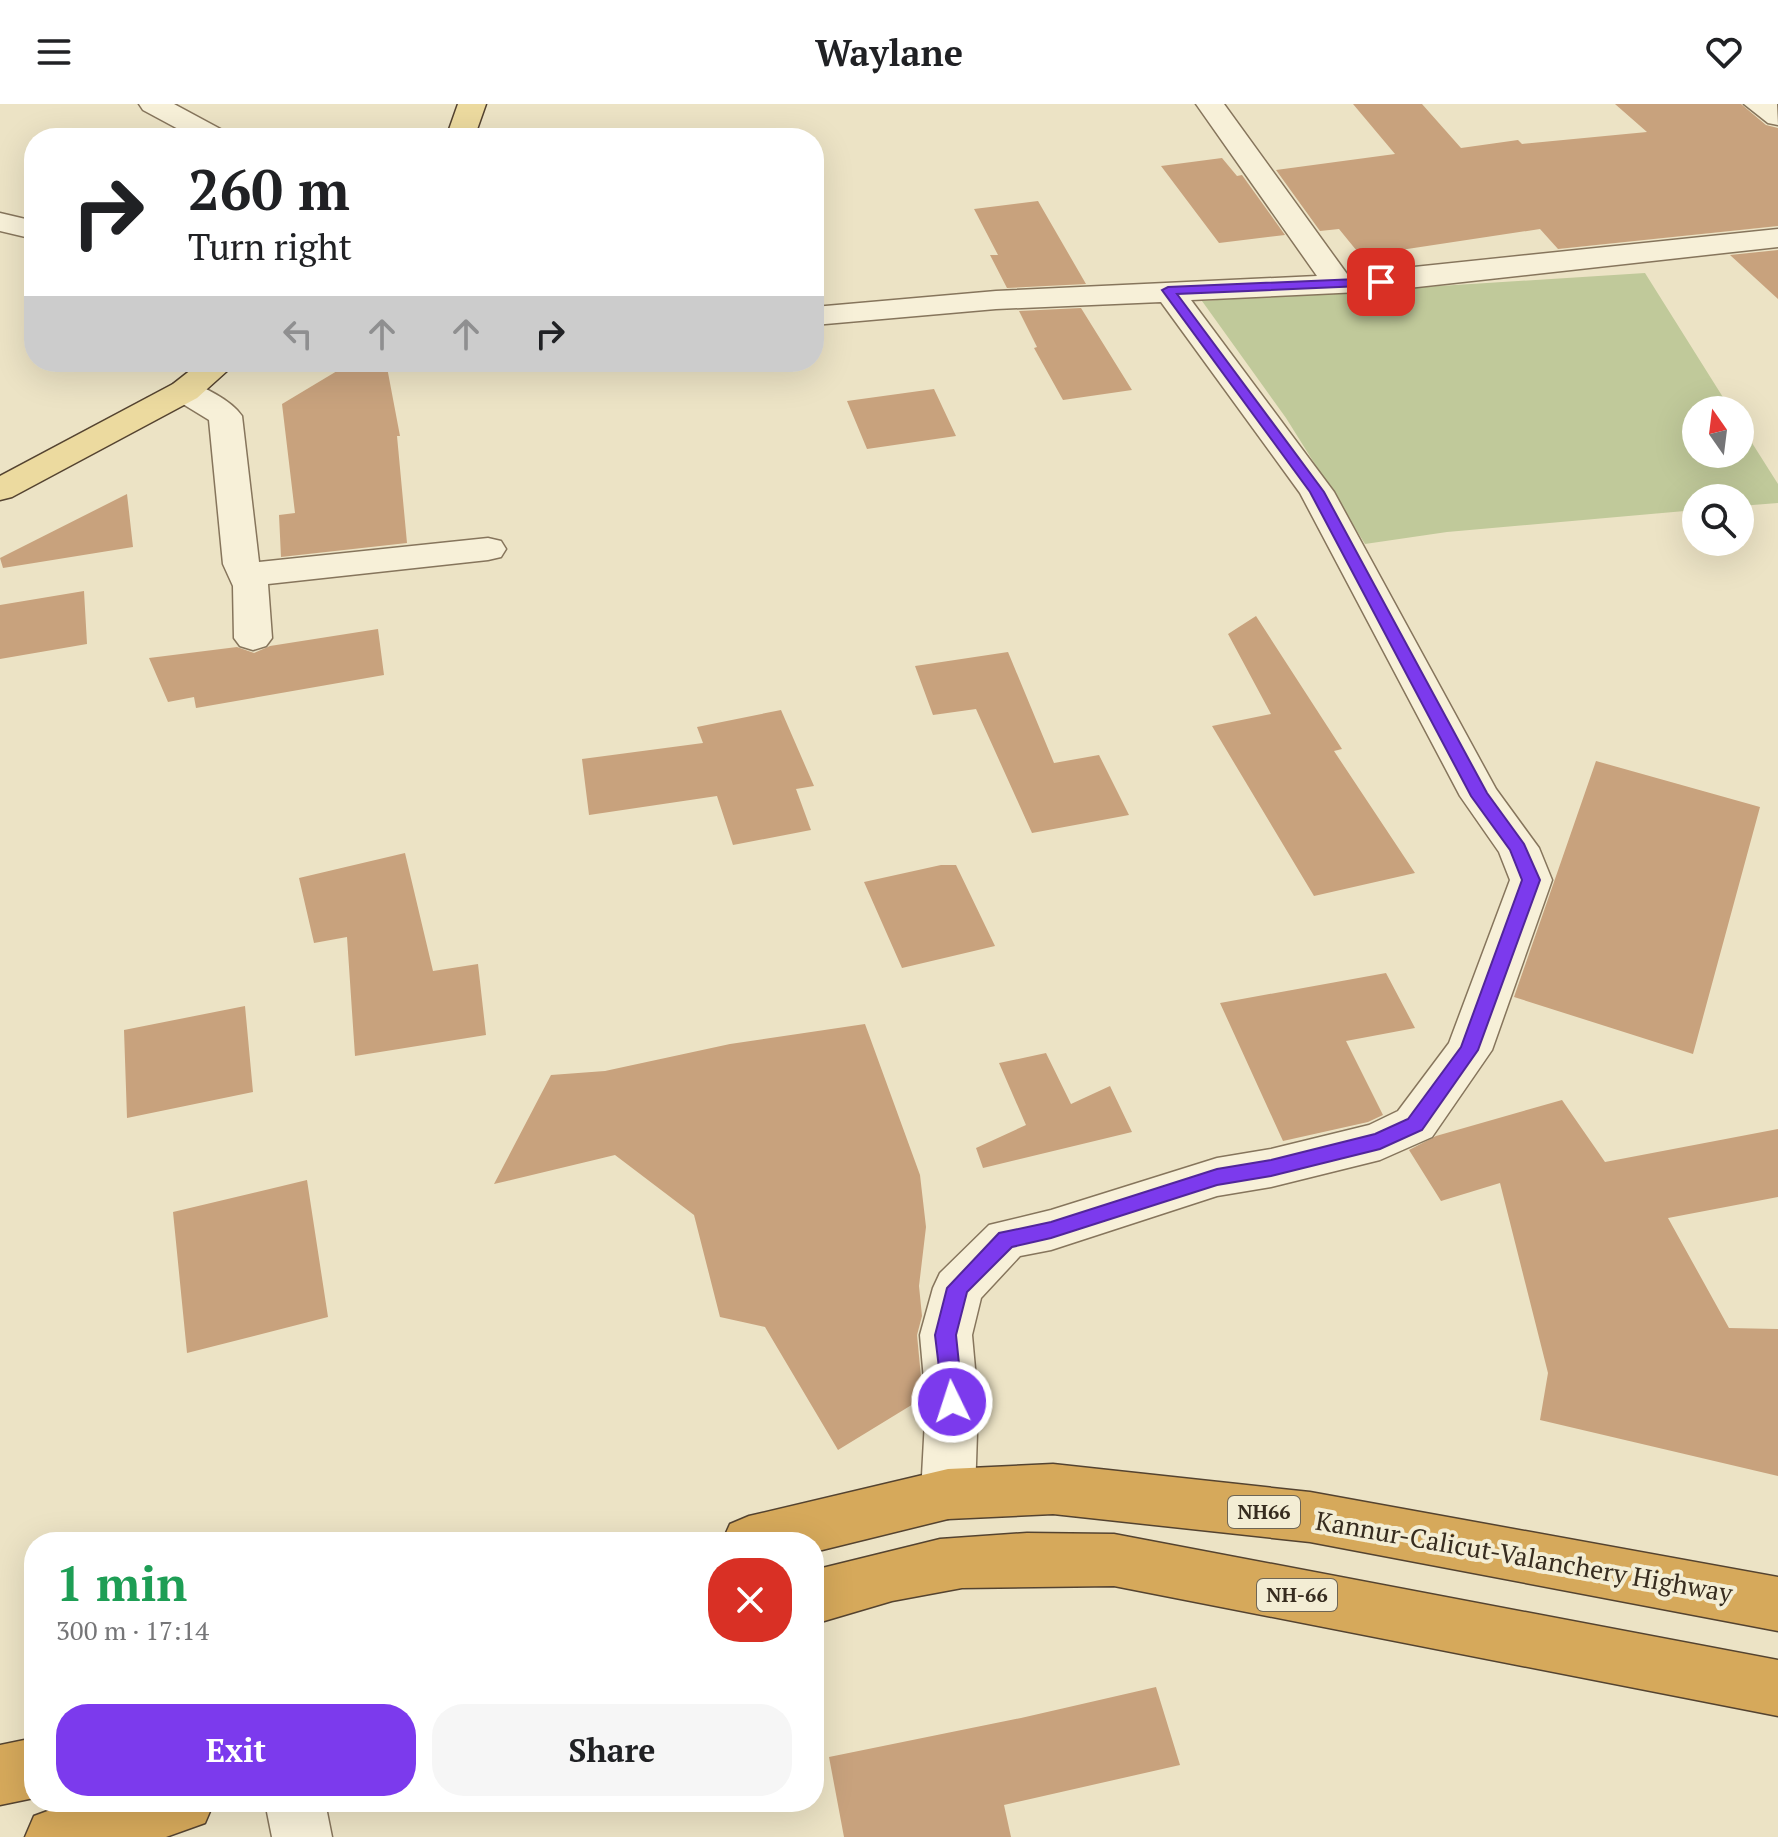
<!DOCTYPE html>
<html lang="en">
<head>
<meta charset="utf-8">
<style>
	body { margin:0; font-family:"PT Serif",serif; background:#f6f6f6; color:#202124; height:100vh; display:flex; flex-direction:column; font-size:30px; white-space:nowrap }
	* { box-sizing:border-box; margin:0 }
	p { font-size:26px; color:#757577 }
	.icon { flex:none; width:44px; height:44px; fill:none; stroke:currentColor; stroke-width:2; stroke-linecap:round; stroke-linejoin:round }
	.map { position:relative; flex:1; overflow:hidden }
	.side { position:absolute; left:24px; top:1428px; width:800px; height:280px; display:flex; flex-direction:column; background:#fff; border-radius:32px; box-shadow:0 8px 32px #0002 }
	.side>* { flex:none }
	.hud { position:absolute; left:24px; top:24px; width:800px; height:244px; border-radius:32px; box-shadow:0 8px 32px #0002; background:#fff; color:#202124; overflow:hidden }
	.needle { width:52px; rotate:346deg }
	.controls { position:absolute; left:1682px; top:292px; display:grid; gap:16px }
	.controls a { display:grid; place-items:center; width:72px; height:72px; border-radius:50%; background:#fff; box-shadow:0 8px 32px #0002; font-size:40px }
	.pin { position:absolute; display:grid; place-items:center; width:68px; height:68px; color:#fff; margin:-34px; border-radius:16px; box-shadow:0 4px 12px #0006 }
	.me { position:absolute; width:88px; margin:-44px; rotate:356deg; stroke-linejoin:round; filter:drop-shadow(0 0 6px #0008) }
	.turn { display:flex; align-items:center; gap:28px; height:168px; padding:0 32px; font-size:36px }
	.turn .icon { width:104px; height:104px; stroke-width:2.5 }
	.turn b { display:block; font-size:56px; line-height:68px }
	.lanes { display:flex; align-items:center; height:76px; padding:0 32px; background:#0003; justify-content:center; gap:40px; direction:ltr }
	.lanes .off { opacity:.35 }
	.round { display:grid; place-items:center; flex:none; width:84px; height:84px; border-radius:32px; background:#f6f6f6 }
	.overview { display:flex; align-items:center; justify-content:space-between; height:136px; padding:0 32px }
	h1 { font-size:48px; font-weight:700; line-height:60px; color:#1e9e55 }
	.primary-button { display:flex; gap:16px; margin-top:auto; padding:16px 32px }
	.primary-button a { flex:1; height:92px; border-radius:32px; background:#7c3aed; color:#fff; font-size:32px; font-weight:700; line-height:92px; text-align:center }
	.primary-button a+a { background:#f6f6f6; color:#202124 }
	header { display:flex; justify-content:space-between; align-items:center; height:104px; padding:0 32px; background:#fff; font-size:36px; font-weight:700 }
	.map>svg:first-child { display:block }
</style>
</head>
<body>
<header><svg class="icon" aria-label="menu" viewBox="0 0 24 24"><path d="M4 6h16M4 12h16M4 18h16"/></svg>Waylane<svg class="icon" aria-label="heart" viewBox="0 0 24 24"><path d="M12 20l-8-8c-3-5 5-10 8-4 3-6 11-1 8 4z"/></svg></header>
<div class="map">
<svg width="1778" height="1733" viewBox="0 0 1778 1733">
	<rect width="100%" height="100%" fill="#ece3c5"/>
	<path fill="#c0c99a" d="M1645 169 1731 306H1696V350H1740V320L1778 380V399L1740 402V394H1696V406L1447 428 1365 440 1286 314 1202 197Z"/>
	<path fill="#c8a27d" d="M1353 0H1422L1461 44 1518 36 1522 40 1647 28 1615 0H1741L1766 21 1778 24V122L1558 145 1540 125 1361 152 1339 125 1320 127 1276 66 1395 50Z
		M1222 54 1237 72 1242 71 1285 131 1219 139 1161 62Z
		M1038 97 1086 180 1007 184 990 151H998L974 105Z
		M1778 146V195L1730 151Z
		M1081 204 1132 286 1063 296 1034 244 1037 243 1019 207Z
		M386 258 400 332H397L407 439 281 453 279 411 295 409 282 300 342 264Z
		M934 285 956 332 867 345 847 297Z
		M127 390 133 443 3 464 0 454Z
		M84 487 87 540 0 555V501Z
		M1256 512 1342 645 1334 647 1415 769 1314 792 1212 622 1271 610 1228 530Z
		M378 525 384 571 196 604 194 593 168 598 149 554 237 543 254 549 270 542Z
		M1008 548 1054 659 1099 651 1129 711 1032 729 976 605 933 611 915 562Z
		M781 606 814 682 796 685 811 726 733 741 717 692 589 711 582 655 703 639 697 623Z
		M1596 657 1760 703 1693 950 1514 893Z
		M405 749 433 867 478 860 486 931 355 952 347 833 314 839 299 774Z
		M941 761H956L995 842 902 864 864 778Z
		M1386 869 1415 924 1346 937 1383 1011 1368 1018 1283 1037 1220 899Z
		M245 902 253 988 127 1014 124 926Z
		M865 920 920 1071 926 1123 919 1182 922 1212 917 1231 923 1294 838 1346 765 1223 720 1213 694 1111 615 1051 494 1080 551 971 605 967 730 940Z
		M1046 949 1071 1000 1110 982 1132 1028 983 1064 976 1044 1026 1021 999 959Z
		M1562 996 1605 1058 1778 1025V1093L1668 1114 1729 1224 1778 1225V1372L1540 1316 1548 1269 1500 1079 1441 1097 1409 1046 1436 1032Z
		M307 1076 328 1213 187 1249 173 1108Z
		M1156 1583 1180 1661 1004 1701 1011 1733H844L829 1653 1021 1614Z"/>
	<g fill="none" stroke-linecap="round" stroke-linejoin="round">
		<defs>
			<path id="minor" d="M139 0H174L226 28 230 34H195L143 6Z
				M1196 0H1224L1347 170 1778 125V143L1381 187 1191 196 1334 388 1496 685 1539 744 1552 776 1492 946 1432 1033 1380 1056 1271 1083 1217 1092 1051 1146 1020 1152 981 1194 972 1231 978 1298 975 1390 967 1407 948 1415 929 1407 921 1390 926 1298 920 1231 933 1184 940 1169 989 1121 1051 1106 1217 1054 1271 1045 1369 1021 1398 1007 1449 939 1510 776 1499 748 1460 692 1300 389 1161 198 996 205 814 221V203L996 187 1317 172Z
				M1744 0H1777L1778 21 1768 19Z
				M0 109 34 117V135L0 127Z
				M185 277C203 282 231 296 242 312L259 458 488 434 501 437 506 445 501 453 488 456 268 480 272 534 266 542 253 546 240 542 234 534 233 482 223 460 209 316 173 294 169 287 173 280Z
				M265 1698H325L332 1733H272Z"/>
			<path id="major" d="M458 0H486L474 34H446Z
				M201 258H237L197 294 12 393 0 396V372L173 280Z"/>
			<path id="highway" d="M1053 1360 1310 1388 1778 1473V1527L1310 1438 1053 1410 948 1415 814 1448V1438H722L730 1420 749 1412 948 1365Z
				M1027 1429 1114 1430 1778 1556V1612L1114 1482 962 1484 892 1497 814 1520V1466L940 1435Z
				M34 1634V1694L0 1701V1641Z
				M72 1698H214L205 1719 166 1733H25L34 1712Z"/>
		</defs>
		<use href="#minor" stroke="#86755c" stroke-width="3"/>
		<use href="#major" stroke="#544330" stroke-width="3"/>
		<use href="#highway" stroke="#544330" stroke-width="3"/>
		<use href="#minor" fill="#f7f0d8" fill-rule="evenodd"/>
		<use href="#major" fill="#ecda9f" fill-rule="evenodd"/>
		<use href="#highway" fill="#d6a95b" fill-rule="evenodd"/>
	</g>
	<path fill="#7c3aed" stroke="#51269a" stroke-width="2" d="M1381 174 1387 178 1385 181 1177 190 1324 388 1487 689 1524 740 1540 776 1478 946 1422 1026 1380 1045 1271 1072 1217 1081 1051 1134 1012 1143 967 1188 956 1231 963 1298 960 1305 952 1308 944 1305 935 1231 947 1184 999 1129 1051 1118 1217 1065 1271 1056 1375 1030 1408 1015 1461 943 1522 776 1510 746 1471 692 1310 388 1162 186 1168 183Z"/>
	<g text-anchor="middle" stroke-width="8" stroke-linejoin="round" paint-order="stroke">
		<g fill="#f3edd4" stroke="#6f6655" stroke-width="2">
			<rect x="1228" y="1392" width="72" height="32" rx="6"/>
			<rect x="1257" y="1475" width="80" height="32" rx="6"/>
		</g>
		<g font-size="20" font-weight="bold" fill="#372c1f">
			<text x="1264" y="1415">NH66</text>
			<text x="1297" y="1498">NH-66</text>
		</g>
		<g font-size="26" fill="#372c1f" stroke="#f3edd4">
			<text transform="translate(1524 1453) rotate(10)" y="9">Kannur-Calicut-Valanchery Highway</text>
		</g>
	</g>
</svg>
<div class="controls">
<a><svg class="needle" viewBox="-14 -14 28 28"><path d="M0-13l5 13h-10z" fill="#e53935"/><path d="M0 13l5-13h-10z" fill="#757577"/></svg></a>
<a><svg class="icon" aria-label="search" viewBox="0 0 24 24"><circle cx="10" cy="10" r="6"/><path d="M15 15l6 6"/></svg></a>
</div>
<div class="pin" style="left:1381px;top:178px;background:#d93025"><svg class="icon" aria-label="arrive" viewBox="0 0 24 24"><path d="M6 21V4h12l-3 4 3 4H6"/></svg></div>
<svg class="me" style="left:952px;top:1298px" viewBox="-20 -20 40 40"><circle r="17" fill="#7c3aed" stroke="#fff" stroke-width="3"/><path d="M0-11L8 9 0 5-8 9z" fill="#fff"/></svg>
<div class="hud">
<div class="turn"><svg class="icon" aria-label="right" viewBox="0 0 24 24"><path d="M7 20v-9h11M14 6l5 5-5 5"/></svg><div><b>260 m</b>Turn right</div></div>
<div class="lanes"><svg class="icon off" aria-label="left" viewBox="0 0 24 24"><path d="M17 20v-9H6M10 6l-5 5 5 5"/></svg><svg class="icon off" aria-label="ahead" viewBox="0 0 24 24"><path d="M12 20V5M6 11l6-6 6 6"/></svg><svg class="icon off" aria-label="ahead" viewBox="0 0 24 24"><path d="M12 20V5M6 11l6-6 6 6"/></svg><svg class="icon" aria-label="right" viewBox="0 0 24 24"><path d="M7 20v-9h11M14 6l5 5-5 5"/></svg></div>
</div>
<section class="side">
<div class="overview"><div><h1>1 min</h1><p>300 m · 17:14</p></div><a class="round" style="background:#d93025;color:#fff"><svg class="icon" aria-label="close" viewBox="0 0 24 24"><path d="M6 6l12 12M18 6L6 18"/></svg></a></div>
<div class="primary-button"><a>Exit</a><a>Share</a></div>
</section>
</div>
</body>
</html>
